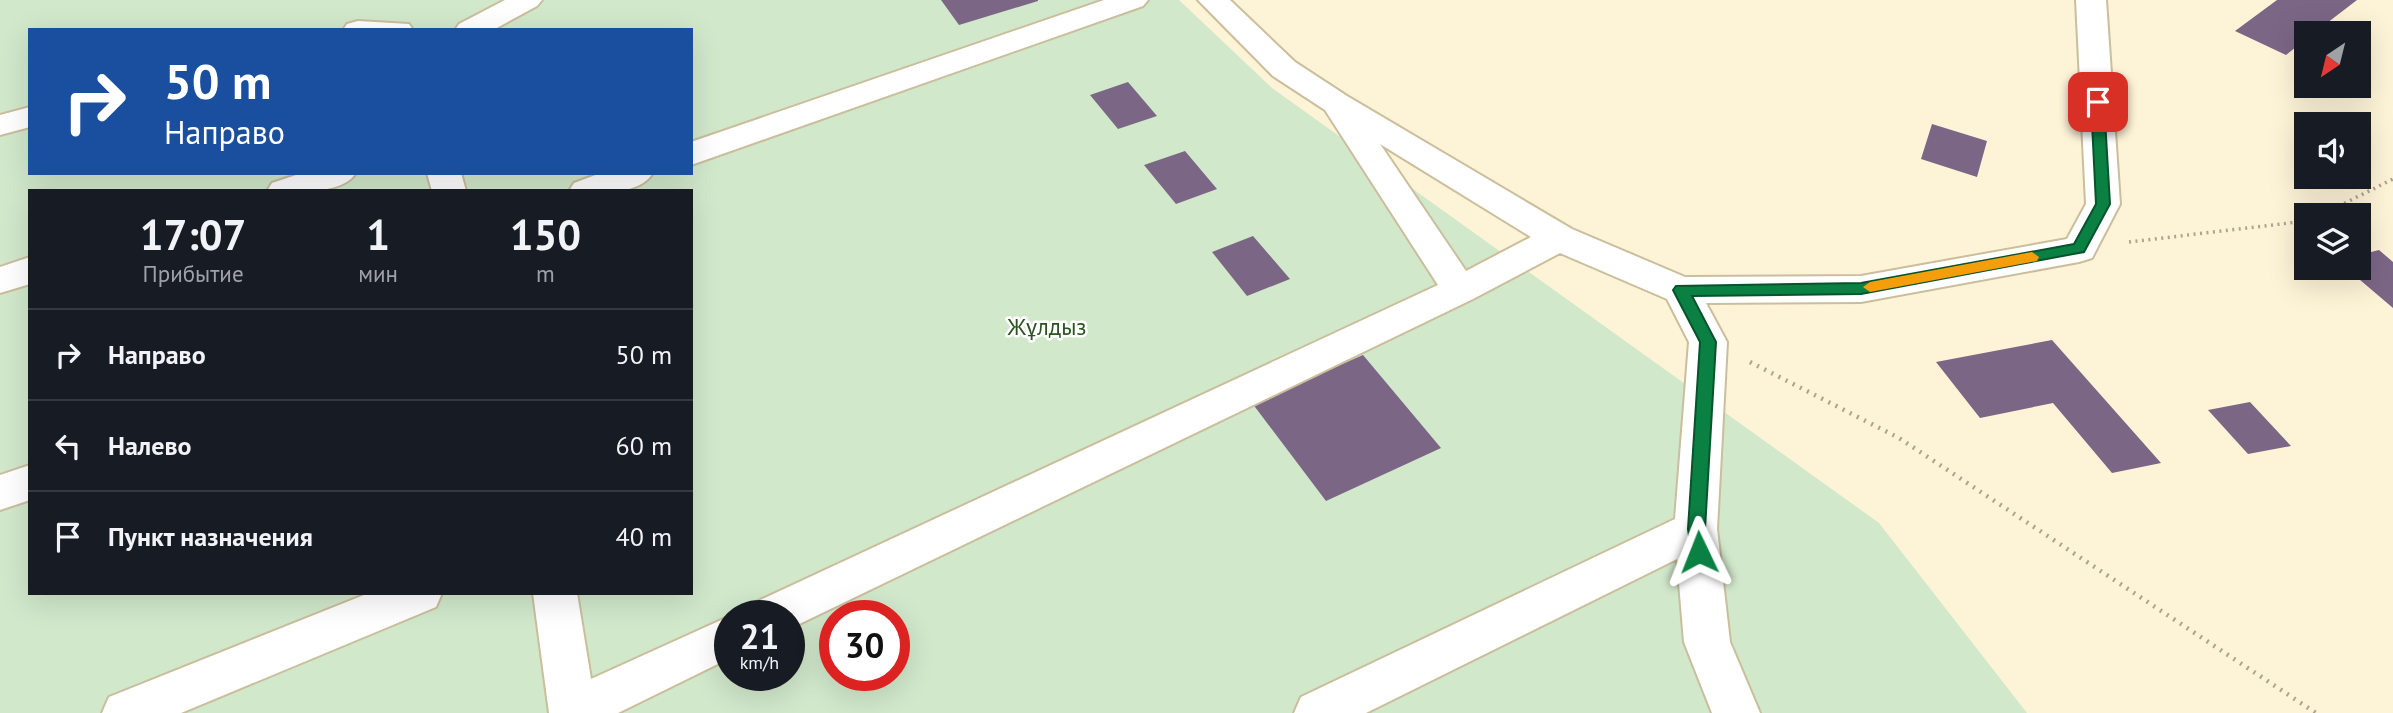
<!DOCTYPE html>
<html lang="ru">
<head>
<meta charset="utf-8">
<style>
	body { margin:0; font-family:"PT Sans",sans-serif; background:#242831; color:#f1f3f6; height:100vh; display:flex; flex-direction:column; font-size:26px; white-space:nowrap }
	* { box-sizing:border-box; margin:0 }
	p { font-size:23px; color:#9ea1a6 }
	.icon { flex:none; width:38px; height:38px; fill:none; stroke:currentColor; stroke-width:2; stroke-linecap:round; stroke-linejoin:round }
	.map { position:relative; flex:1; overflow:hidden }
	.sheet { position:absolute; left:28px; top:189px; width:665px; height:406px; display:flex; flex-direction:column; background:#171b24; border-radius:0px; box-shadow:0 7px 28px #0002 }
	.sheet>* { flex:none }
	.guide { position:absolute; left:28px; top:28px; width:665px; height:147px; border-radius:0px; box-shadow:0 7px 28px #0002; background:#1a4fa0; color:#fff; overflow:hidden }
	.needle { width:46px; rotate:215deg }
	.buttons { position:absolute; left:2294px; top:21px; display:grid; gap:14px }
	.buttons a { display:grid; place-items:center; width:77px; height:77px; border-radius:0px; background:#171b24; box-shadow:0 7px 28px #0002; font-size:35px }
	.speed { position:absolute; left:714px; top:600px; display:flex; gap:14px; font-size:35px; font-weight:700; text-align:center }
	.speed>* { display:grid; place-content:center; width:91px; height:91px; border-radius:50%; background:#171b24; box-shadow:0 7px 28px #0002; line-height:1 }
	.speed small { font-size:18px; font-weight:400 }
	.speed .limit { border:10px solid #d22; background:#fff; color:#111 }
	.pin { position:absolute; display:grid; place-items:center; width:60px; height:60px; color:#fff; margin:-30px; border-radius:14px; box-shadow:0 4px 10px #0006 }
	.me { position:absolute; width:77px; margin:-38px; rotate:358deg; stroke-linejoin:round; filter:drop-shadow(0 0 5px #0008) }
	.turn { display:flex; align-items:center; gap:24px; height:147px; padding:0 21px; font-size:32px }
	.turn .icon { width:91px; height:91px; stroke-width:2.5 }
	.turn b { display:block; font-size:49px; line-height:60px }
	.eta { display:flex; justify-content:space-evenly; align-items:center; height:119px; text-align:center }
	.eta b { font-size:42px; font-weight:600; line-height:49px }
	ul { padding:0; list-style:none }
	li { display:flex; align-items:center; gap:21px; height:91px; padding:0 21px; border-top:2px solid #363941 }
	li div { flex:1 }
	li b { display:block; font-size:26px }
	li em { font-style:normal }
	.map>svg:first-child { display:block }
</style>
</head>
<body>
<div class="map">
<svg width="2393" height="713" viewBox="0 0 2393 713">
	<rect width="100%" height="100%" fill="#fdf3d7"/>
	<path fill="#d1e8cb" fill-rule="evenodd" d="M0 0H1179L1272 88 1879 523 2027 713H0ZM30 30H691V173H30ZM30 191H691V593H30ZM730 616H789V676H730ZM835 616H894V676H835Z"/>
	<path fill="#7b6686" d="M941 0H1038V1L959 25Z
		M2277 0H2357L2314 33H2306V39L2286 55 2235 31Z
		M1128 82 1157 116 1118 129 1090 95Z
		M1932 124 1987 141 1977 177 1921 159Z
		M1185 151 1217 189 1176 204 1144 165Z
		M1253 236 1290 279 1247 296 1212 252Z
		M2379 250 2393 262V308L2346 268H2359V255Z
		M2052 340 2161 463 2112 473 2053 403 1980 418 1936 362Z
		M1363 355 1441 448 1326 501 1252 403Z
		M2250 402 2291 446 2248 454 2208 410Z"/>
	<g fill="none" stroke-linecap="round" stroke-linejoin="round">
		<defs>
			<path id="minor" d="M505 0H542L537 6 493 30H455L459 24Z
				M1104 0H1148L1143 6 691 165V142Z
				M1198 0H1230L1295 62 1347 96 1572 229 1685 277 1861 276 2067 239 2086 204 2076 0H2106L2120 204 2092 258 2079 262 1861 302 1706 303 1727 342 1717 529 1730 642 1760 713H1712L1684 642 1677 559 1366 713H1294L1301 697 1675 519 1689 342 1667 299 1560 253 1473 299 789 629V616H749L756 602 1438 285 1325 110 1273 76ZM1380 144 1531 237 1466 271Z
				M358 21 409 24 413 30H343L347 24Z
				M30 107V127L0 135V115Z
				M302 173H356C341 196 292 191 267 191L272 183Z
				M427 173H461L466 191H432Z
				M601 173H653C637 198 594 191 569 191L574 183Z
				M30 257V284L0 293V267Z
				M30 465V500L0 510V475Z
				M369 593H442L436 607 181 713H102L109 697Z
				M533 593H577L591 679 730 616V658L618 713H549Z"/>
		</defs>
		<use href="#minor" stroke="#cabe9c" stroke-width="4"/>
		<path stroke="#aca48e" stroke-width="3.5" stroke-dasharray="2 4.5" stroke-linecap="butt" d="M2321 215 2393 179
			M2129 242 2306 221"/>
		<path stroke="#aca48e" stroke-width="4.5" stroke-dasharray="2 6" stroke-linecap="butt" d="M1750 362 1899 438 2316 713"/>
		<use href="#minor" fill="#fff" fill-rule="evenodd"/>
	</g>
	<path fill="#0b8043" stroke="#07532c" stroke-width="2" d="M2098 98 2104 102 2110 204 2084 252 1861 294 1692 296 1716 342 1705 529 1708 552 1705 557 1699 559 1692 557 1688 529 1700 342 1673 290 1676 286 1861 283 2074 244 2096 204 2091 102Z"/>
	<path fill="#f59e0b" d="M2032 252 2039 257 2037 261 1870 292 1863 287 1870 282Z"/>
	<g text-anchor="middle" stroke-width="5" stroke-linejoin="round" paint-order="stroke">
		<g font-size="23" fill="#2d5223" stroke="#fff">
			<text x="1047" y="335">Жұлдыз</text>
		</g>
	</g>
</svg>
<div class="buttons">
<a><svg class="needle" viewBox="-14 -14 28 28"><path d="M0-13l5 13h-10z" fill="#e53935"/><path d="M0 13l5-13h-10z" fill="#9ea1a6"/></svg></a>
<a><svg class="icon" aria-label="sound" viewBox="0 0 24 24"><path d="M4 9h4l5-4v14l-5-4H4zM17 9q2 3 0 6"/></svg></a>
<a><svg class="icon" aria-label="layers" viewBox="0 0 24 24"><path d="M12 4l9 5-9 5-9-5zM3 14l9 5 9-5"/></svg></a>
</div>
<div class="speed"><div>21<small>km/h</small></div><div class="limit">30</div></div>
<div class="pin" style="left:2098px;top:102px;background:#d93025"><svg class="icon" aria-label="arrive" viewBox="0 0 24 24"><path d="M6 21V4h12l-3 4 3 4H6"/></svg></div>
<svg class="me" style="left:1699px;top:552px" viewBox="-20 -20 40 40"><path d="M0-17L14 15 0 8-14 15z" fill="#0b8043" stroke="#fff" stroke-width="4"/></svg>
<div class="guide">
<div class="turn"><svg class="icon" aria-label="right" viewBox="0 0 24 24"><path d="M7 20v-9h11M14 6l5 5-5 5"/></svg><div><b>50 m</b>Направо</div></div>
</div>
<section class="sheet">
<div class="eta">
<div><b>17:07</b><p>Прибытие</p></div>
<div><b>1</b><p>мин</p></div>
<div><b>150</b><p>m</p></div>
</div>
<ul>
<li><svg class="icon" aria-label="right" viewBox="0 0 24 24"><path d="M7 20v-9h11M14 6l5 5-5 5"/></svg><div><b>Направо</b></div><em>50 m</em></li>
<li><svg class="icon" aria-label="left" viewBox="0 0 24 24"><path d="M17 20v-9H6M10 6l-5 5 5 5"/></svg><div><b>Налево</b></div><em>60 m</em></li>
<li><svg class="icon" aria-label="arrive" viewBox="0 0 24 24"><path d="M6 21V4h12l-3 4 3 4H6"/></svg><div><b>Пункт назначения</b></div><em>40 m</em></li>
</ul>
</section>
</div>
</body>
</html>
